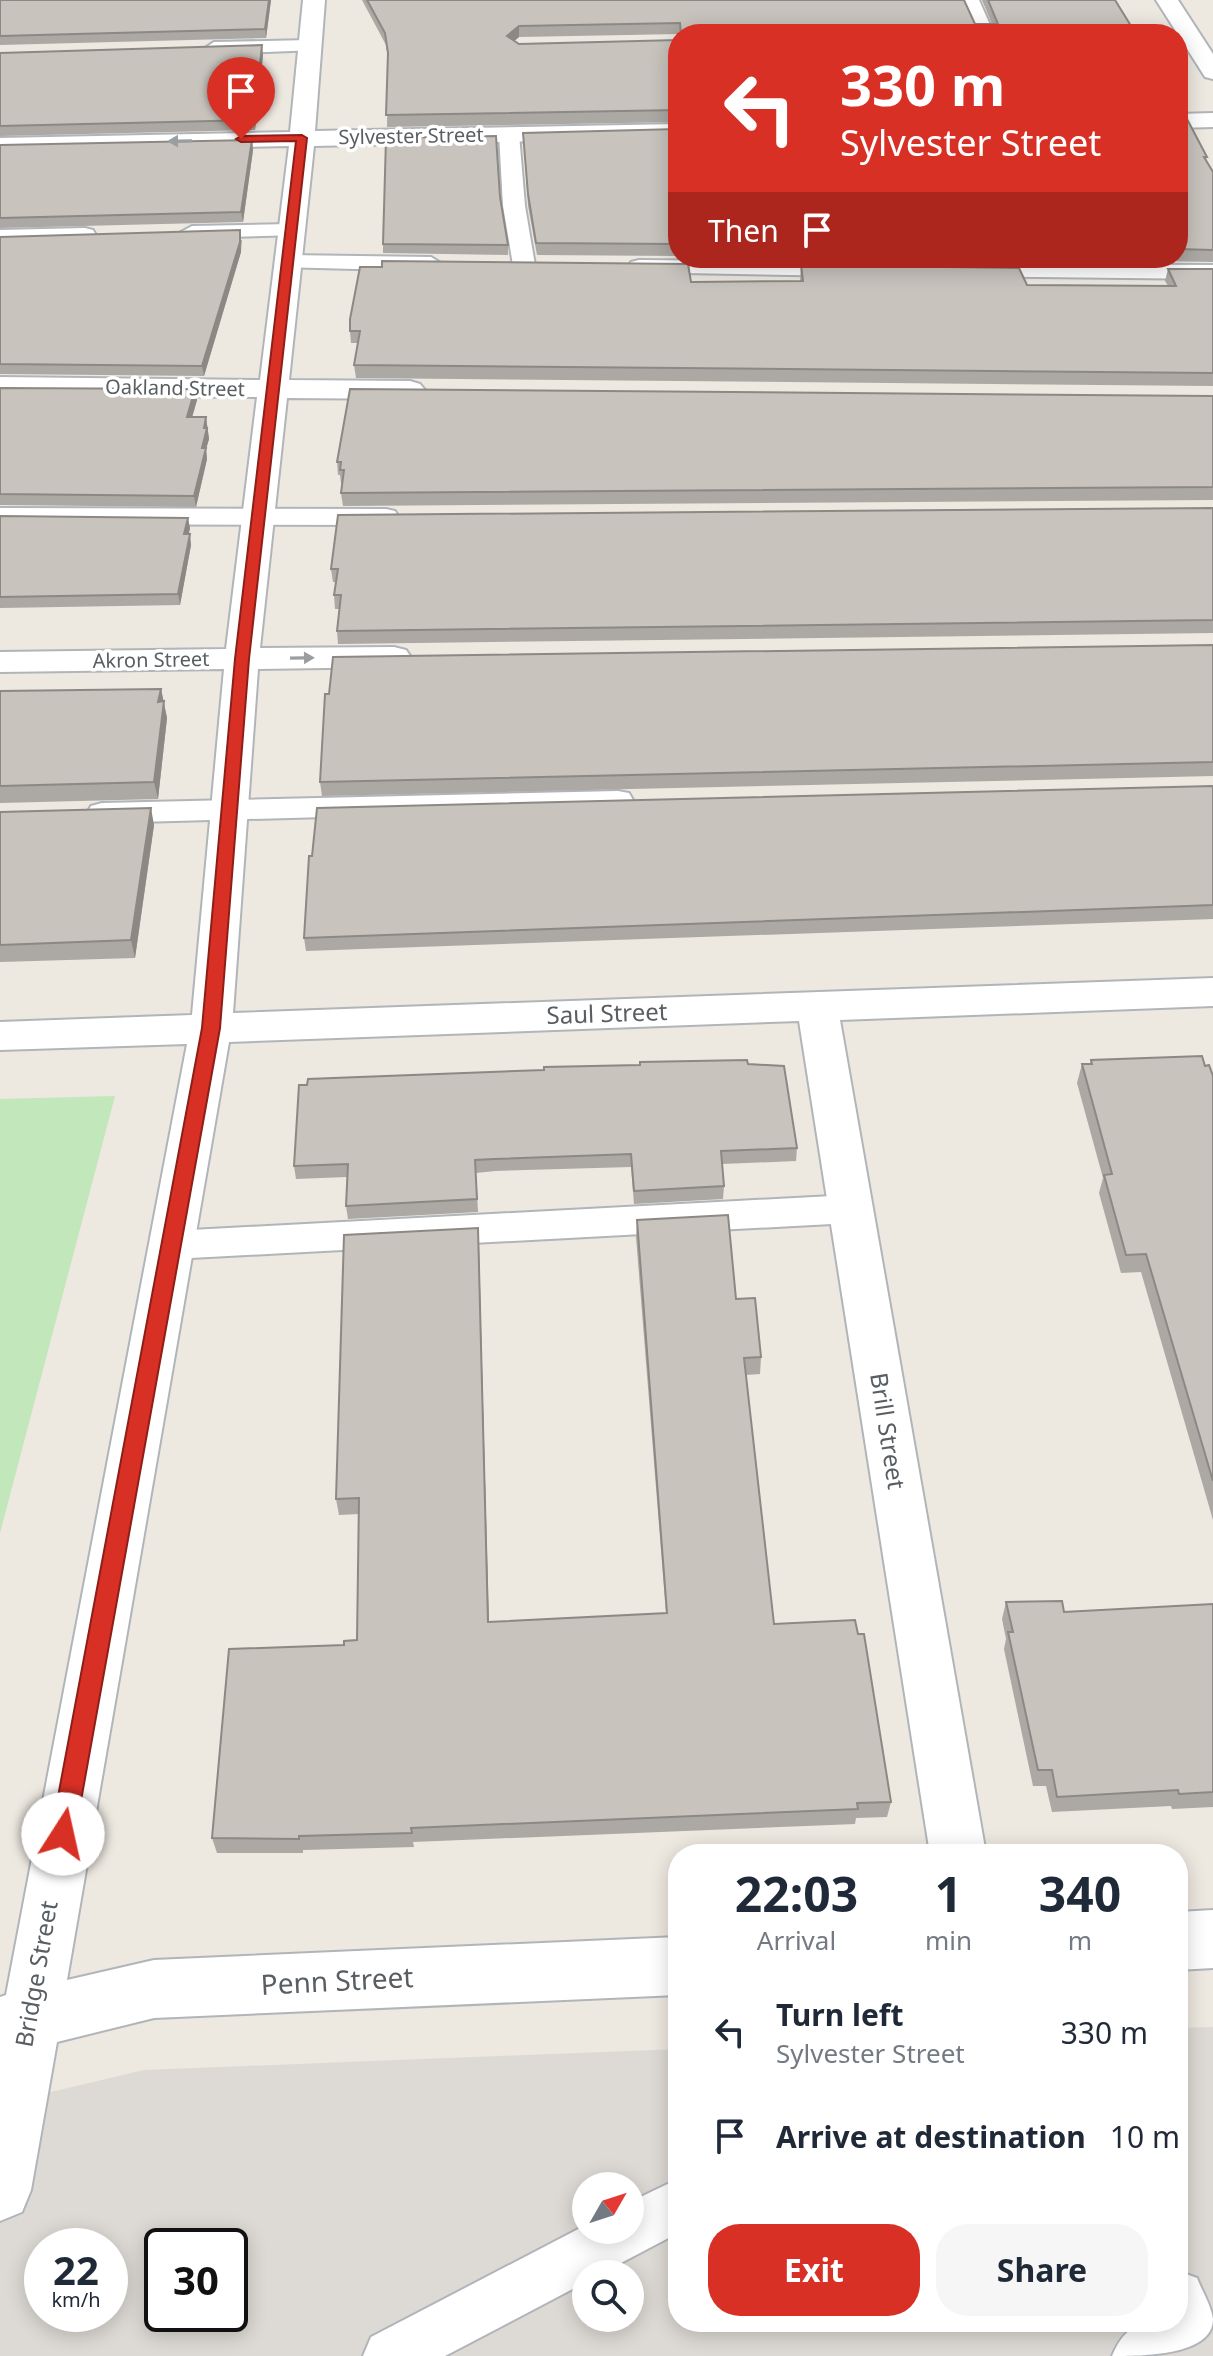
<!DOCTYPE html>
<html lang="en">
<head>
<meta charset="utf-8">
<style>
	body { margin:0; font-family:"Noto Sans",sans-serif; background:#f6f6f7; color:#1f2937; height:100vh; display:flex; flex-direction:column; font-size:30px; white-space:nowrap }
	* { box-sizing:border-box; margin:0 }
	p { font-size:26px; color:#747a83 }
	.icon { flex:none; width:44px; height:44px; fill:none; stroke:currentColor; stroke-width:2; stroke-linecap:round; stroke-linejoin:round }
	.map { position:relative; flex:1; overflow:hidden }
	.panel { position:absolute; left:668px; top:1844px; width:520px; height:488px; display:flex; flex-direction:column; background:#fff; border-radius:32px; box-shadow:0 4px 20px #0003 }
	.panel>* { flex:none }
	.hud { position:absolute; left:668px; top:24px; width:520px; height:244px; border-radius:32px; box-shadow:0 4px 20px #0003; background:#d93025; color:#fff; overflow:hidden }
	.needle { width:52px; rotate:51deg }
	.tools { position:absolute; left:572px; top:2172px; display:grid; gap:16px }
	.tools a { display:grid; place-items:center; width:72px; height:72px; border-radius:50%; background:#fff; box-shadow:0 4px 20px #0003; font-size:40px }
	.speed { position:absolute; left:24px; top:2228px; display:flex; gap:16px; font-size:40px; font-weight:700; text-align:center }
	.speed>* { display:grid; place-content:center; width:104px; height:104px; border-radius:50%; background:#fff; box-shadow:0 4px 20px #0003; line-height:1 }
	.speed small { font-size:20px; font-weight:400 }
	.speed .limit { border:4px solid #111; border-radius:12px; background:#fff; color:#111 }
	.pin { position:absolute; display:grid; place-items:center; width:68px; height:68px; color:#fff; margin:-82px -34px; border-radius:50% 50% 50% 0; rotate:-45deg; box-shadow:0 0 8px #0007 }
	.pin .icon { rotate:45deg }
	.me { position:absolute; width:88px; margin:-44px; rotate:10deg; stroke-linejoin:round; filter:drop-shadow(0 0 6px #0008) }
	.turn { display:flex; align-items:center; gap:28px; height:168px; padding:0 40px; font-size:36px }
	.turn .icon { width:104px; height:104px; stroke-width:2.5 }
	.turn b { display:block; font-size:56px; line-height:68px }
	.then { display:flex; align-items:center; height:76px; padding:0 40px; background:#0003; gap:16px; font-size:30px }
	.eta { display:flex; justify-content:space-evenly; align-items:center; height:136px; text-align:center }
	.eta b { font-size:48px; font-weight:700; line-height:56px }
	.primary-button { display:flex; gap:16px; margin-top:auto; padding:16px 40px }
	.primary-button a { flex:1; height:92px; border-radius:32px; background:#d93025; color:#fff; font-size:32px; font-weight:700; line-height:92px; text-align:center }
	.primary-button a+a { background:#f6f6f7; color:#1f2937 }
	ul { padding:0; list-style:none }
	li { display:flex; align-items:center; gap:24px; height:104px; padding:0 40px }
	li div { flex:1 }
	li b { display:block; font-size:30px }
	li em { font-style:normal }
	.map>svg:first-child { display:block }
</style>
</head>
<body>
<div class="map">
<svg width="1213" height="2356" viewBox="0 0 1213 2356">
	<rect width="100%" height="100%" fill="#ede8e0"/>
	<path fill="#dddad5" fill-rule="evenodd" d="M1213 2027V2356H0V2104L144 2070 678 2049V2322H1178V2028ZM586 2186H630V2230H586ZM42 2246H110V2314H42ZM162 2246H230V2314H162ZM586 2274H630V2318H586Z"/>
	<path fill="#c1e7ba" d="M115 1096 0 1533V1099Z"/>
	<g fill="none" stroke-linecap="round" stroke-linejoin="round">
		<defs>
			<path id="lane" d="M961 0H979L994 34H976Z
				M310 40 317 42 319 46 317 50 214 54 205 48 214 42Z
				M509 128 519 134 525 206 535 265 524 272 513 265 503 206 499 134Z
				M291 224 299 225 302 230 299 235 192 238 181 232 192 226Z
				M85 228 93 230 96 235 93 240 0 244V230Z
				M287 255 431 257 442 264 431 271 279 267 276 262Z
				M639 260 847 262 858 269 847 276 631 272 628 267 631 262Z
				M971 264 1213 265V279L963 276 960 271 963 266Z
				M0 508 386 509 395 511 399 517 395 523 386 525 0 524Z
				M618 791 629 793 633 800 629 807 618 809 102 823 91 820 87 813 91 806 102 803Z
				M851 1195 864 1199 869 1209 864 1219 851 1223 172 1259 159 1255 153 1245 159 1235 172 1231Z
				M678 2179V2233L600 2274H586V2282L445 2356H363L371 2337 586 2225V2230H630V2202Z
				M1178 2271 1197 2278C1202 2291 1211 2305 1213 2319 1213 2356 1141 2356 1112 2356 1127 2321 1143 2322 1178 2322Z"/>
			<path id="street" d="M303 0H325L315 131 678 124V138L314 146 289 380 410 381 420 384 425 390 420 396 410 399 287 398 260 648 394 647 406 650 411 657 406 664 394 667 258 669 233 1013 1213 978V1006L840 1020 986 1854H930L799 1021 229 1042 67 1980 154 1960 678 1937V1995L154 2018 57 2042 31 2190 22 2212 0 2221V1997L6 1995 187 1044 0 1050V1022L192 1015 224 669 0 672V652L226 649 257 397 0 395V377L260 380 289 146 0 152V138L290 132Z
				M1156 0H1178L1213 54V79L1205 77Z
				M1213 113V127L1178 128V114Z
				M1213 1910V1968L1178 1970V1912Z"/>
		</defs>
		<use href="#lane" stroke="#b1b5b9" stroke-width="4"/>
		<use href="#street" stroke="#b1b5b9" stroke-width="4"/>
		<use href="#lane" fill="#fff" fill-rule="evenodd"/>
		<use href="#street" fill="#fff" fill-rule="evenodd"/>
	</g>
	<path fill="#aca8a3" d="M0 0H271L266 38 0 45Z
		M362 0H964L975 24H992L982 0H1115L1136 34H680L519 37 514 41 519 44 678 40V122L387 127 388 58 386 45Z
		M0 53 263 55 255 130 0 136Z
		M1178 116V118L1207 157 1206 160 1213 172V262L1155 261 1154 258H1178Z
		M678 129V198H676L678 207V256L537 255 528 206 523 133Z
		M252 140 253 150 243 222 0 228V145Z
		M500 197 508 245V255L383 253V244Z
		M0 237 242 240 241 252 204 376 0 374Z
		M825 258H1008V260Z
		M801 265 1027 285 1168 286 1165 281 1168 269H1213V386L356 378 354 365 358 343H351L350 331 691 282 800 281Z
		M0 388 197 400 192 417H206L209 439 206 449 207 459 196 507 0 505Z
		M1213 396V500L343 506 341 493 343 483H341L340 475H338L337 462Z
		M1213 508V633L338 644 337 631 340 609H335L334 595 336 582H333L331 569Z
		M0 516 190 528 189 534 191 545 180 605 0 608Z
		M1213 645V776L322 796 320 782Z
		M161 689 167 718 158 799 0 803V691Z
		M1213 786V919L306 951 304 938Z
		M0 812 154 825 135 958 0 962Z
		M1091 1060 1205 1066 1213 1076V1520L1141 1272 1121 1273 1099 1193 1103 1178 1077 1083 1082 1064H1090Z
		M748 1064 797 1148 796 1161 722 1164 724 1186 723 1199 634 1204 631 1167 495 1171 476 1173 478 1212 348 1219 346 1206 347 1177 296 1179 294 1166 544 1070Z
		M637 1220 736 1299 761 1357 760 1374 746 1375 774 1624 891 1802 887 1817 856 1818 855 1824 413 1842 414 1847 303 1850V1853H217L212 1838 344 1645 357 1640 359 1514 339 1515 336 1499 478 1228 489 1622 666 1613 636 1237Z
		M1006 1602 1064 1612 1213 1604V1807L1172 1809 1171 1806 1052 1812 1046 1786H1033L1004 1649 1006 1639 1002 1619Z"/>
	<path fill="#8c8884" d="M269 0H271L266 38 265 29Z
		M519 26V37L507 47V36Z
		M262 45 263 55 255 130 254 120Z
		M252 140 253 150 243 222 241 212Z
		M240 230 241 252 204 376 202 366Z
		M195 389 197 400 189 428 187 417Z
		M206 417 209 439 206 449 207 459 196 507 194 496Z
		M188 518 190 528 186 545 184 534Z
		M190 534 191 545 180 605 178 594Z
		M161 689 167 718 158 799 154 782 158 702Z
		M151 808 154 825 135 958 131 940Z
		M478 1228 479 1246 489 1638 488 1622Z"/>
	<path fill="#c8c3bd" stroke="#8c8884" stroke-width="2" d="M0 0H269L265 29 0 36Z
		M367 0H964L975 24H998L988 0H1115L1136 34H681L680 23 519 26 507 36 519 44 678 40V110L386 115 388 53 385 33Z
		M262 45 254 120 0 126V53Z
		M1178 116V118L1187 119 1207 157H1204L1213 172V250L1178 249Z
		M678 129V186H674L678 207V244L536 243 528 194 523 133Z
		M496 136 500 197 508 245 383 244 386 138Z
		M252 140 241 212 0 218V145Z
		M240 230V242L202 366 0 364V237Z
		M382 261 688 264 691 282 803 281 801 265 1019 268 1027 285 1176 286 1168 269H1213V373L354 365 360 331H350V319L360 267H382Z
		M0 388 195 389 187 417H206L204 428H207L202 448H206L194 496 0 494Z
		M350 389 1213 396V487L341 493 344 470H340L341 462H337Z
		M1213 508V620L337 631 341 595H334L338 569H331L338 515Z
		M0 516 188 518 184 534H190L178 594 0 597Z
		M1213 645V762L320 782 325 694H329L333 657Z
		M161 689 158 702 164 701 154 782 0 786V691Z
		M1213 786V905L304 938 309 856H312L317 808Z
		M151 808 131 940 0 945V812Z
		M1202 1056 1205 1066 1209 1065 1213 1076V1481L1146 1254 1126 1255 1104 1175 1112 1174 1082 1064H1092L1091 1060Z
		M747 1060 748 1064 784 1066 797 1148 721 1151 724 1186 634 1191 631 1154 494 1159 475 1160 477 1199 346 1206 348 1164 294 1166 299 1085H307L308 1079 544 1070V1067L640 1065V1062Z
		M728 1215 736 1299 755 1298 761 1357 744 1358 774 1624 855 1620 858 1634H864L891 1802 857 1803 858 1809 411 1828 412 1833 299 1836V1839L212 1838 229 1649 344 1645V1641L357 1640 359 1498 336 1499 344 1235 478 1228 488 1622 667 1613 637 1220Z
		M1062 1601 1064 1612 1213 1604V1792L1179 1794 1178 1790 1057 1797 1052 1770H1038L1008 1632H1013L1006 1602Z"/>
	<defs><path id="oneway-solid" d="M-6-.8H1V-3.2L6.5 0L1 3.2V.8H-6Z" transform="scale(2)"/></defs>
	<g fill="#9b9ea1">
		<use href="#oneway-solid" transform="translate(180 141) rotate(179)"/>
		<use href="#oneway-solid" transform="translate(302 658) rotate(-1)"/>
	</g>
	<path fill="#d93025" stroke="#8d1f18" stroke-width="2" d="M302 135 307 138 249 659 220 1028 75 1834 71 1842 63 1845 55 1842 51 1834 202 1028 235 659 296 141 241 142 236 139 241 136Z"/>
	<g text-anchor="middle" stroke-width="7" stroke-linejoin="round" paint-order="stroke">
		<g font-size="20" fill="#595e62" stroke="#fff">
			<text transform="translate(411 136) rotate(-1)" y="7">Sylvester Street</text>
			<text transform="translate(175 388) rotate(1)" y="7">Oakland Street</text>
			<text transform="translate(151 660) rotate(-1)" y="7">Akron Street</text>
		</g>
		<g font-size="24" fill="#595e62" stroke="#fff">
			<text transform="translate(607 1014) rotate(-2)" y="8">Saul Street</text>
			<text transform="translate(887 1431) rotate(81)" y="8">Brill Street</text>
			<text transform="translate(37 1974) rotate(-80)" y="8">Bridge Street</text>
		</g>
		<g font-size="28" fill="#595e62" stroke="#fff">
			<text transform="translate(337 1981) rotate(-3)" y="10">Penn Street</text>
		</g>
	</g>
</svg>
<div class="tools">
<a><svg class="needle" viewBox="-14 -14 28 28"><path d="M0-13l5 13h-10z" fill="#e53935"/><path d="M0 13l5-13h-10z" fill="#747a83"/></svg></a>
<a><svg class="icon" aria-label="search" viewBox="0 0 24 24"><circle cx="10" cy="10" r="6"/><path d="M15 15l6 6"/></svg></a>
</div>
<div class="speed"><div>22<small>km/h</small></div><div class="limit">30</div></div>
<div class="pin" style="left:241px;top:139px;background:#d93025"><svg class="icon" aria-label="arrive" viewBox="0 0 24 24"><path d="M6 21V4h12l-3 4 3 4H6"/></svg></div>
<svg class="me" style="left:63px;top:1834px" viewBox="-20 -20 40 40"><circle r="19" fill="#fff"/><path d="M0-13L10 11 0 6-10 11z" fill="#d93025"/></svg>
<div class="hud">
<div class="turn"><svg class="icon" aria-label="left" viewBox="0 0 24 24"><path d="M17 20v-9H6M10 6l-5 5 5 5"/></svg><div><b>330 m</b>Sylvester Street</div></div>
<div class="then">Then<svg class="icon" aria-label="arrive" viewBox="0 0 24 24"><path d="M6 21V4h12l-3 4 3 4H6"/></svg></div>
</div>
<section class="panel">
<div class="eta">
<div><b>22:03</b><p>Arrival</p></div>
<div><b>1</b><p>min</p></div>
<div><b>340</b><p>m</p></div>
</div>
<ul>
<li><svg class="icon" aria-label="left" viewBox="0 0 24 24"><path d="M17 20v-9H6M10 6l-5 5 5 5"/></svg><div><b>Turn left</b><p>Sylvester Street</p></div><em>330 m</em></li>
<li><svg class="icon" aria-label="arrive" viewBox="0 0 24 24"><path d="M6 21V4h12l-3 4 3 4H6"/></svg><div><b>Arrive at destination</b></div><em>10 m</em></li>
</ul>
<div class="primary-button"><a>Exit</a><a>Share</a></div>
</section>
</div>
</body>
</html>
